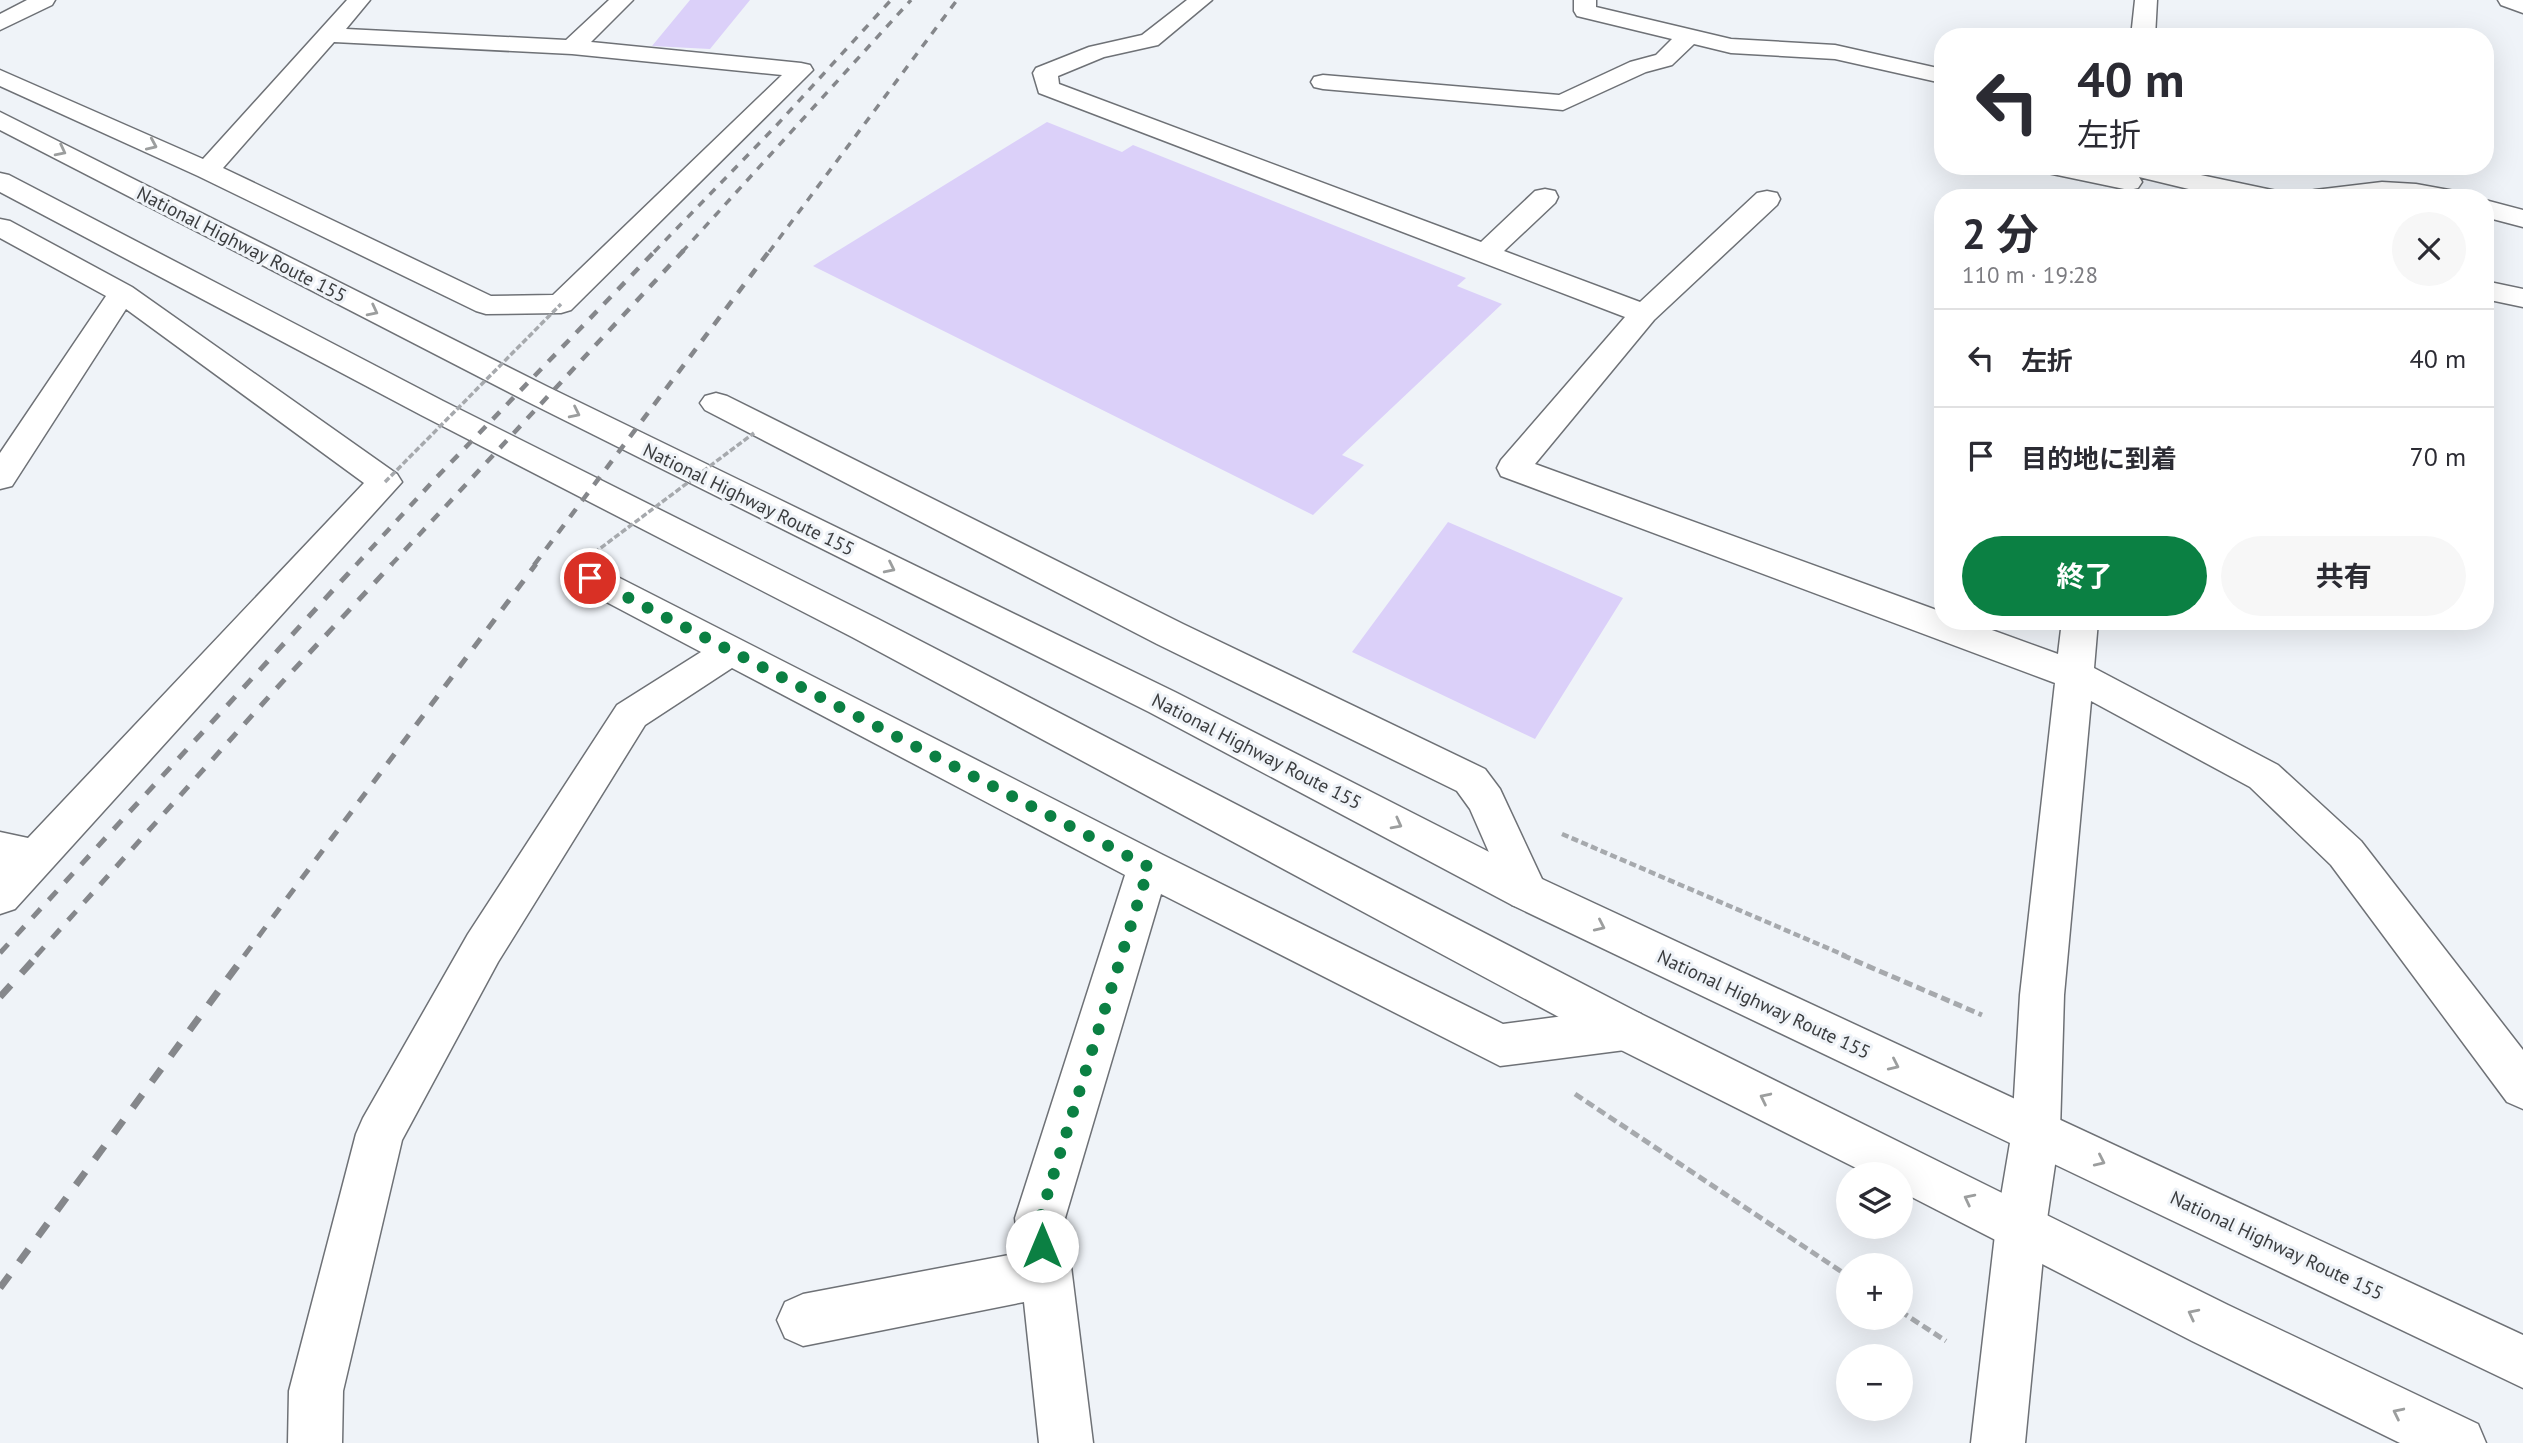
<!DOCTYPE html>
<html lang="ja">
<head>
<meta charset="utf-8">
<style>
	body { margin:0; font-family:"PT Sans","Noto Sans JP",sans-serif; background:#f7f7f7; color:#2b2b33; height:100vh; display:flex; flex-direction:column; font-size:26px; white-space:nowrap }
	* { box-sizing:border-box; margin:0 }
	p { font-size:23px; color:#7c7c81 }
	.icon { flex:none; width:38px; height:38px; fill:none; stroke:currentColor; stroke-width:2; stroke-linecap:round; stroke-linejoin:round }
	.map { position:relative; flex:1; overflow:hidden }
	.drawer { position:absolute; left:1934px; top:189px; width:560px; height:441px; display:flex; flex-direction:column; background:#fff; border-radius:28px; box-shadow:0 7px 28px #0002 }
	.drawer>* { flex:none }
	.guide { position:absolute; left:1934px; top:28px; width:560px; height:147px; border-radius:28px; box-shadow:0 7px 28px #0002; background:#fff; color:#2b2b33; overflow:hidden }
	.controls { position:absolute; left:1836px; top:1162px; display:grid; gap:14px }
	.controls a { display:grid; place-items:center; width:77px; height:77px; border-radius:50%; background:#fff; box-shadow:0 7px 28px #0002; font-size:35px }
	.pin { position:absolute; display:grid; place-items:center; width:60px; height:60px; color:#fff; margin:-30px; border:4px solid #fff; border-radius:50%; box-shadow:0 2px 7px #0007 }
	.me { position:absolute; width:77px; margin:-38px; rotate:0deg; stroke-linejoin:round; filter:drop-shadow(0 0 5px #0008) }
	.turn { display:flex; align-items:center; gap:24px; height:147px; padding:0 28px; font-size:32px }
	.turn .icon { width:91px; height:91px; stroke-width:2.5 }
	.turn b { display:block; font-size:49px; line-height:60px }
	.round { display:grid; place-items:center; flex:none; width:74px; height:74px; border-radius:37px; background:#f7f7f7 }
	.overview { display:flex; align-items:center; justify-content:space-between; height:119px; padding:0 28px }
	h1 { font-size:42px; font-weight:700; line-height:52px }
	.primary-button { display:flex; gap:14px; margin-top:auto; padding:14px 28px }
	.primary-button a { flex:1; height:80px; border-radius:42px; background:#0b8043; color:#fff; font-size:28px; font-weight:700; line-height:80px; text-align:center }
	.primary-button a+a { background:#f7f7f7; color:#2b2b33 }
	ul { padding:0; list-style:none }
	li { display:flex; align-items:center; gap:21px; height:98px; padding:0 28px; border-top:2px solid #e1e1e2 }
	li div { flex:1 }
	li b { display:block; font-size:26px }
	li em { font-style:normal }
	.map>svg:first-child { display:block }
</style>
</head>
<body>
<div class="map">
<svg width="2523" height="1443" viewBox="0 0 2523 1443">
	<rect width="100%" height="100%" fill="#eff3f8"/>
	<path fill="#dbd0f9" d="M690 0H750L710 49 652 46Z
		M1047 122 1122 152 1133 145 1466 278 1457 286 1502 304 1342 455 1364 465 1313 515 813 266Z
		M1448 522 1623 598 1535 739 1352 652Z"/>
	<g fill="none" stroke-linecap="round" stroke-linejoin="round">
		<defs>
			<path id="minor" d="M27 0H55L52 5 0 30V14Z
				M347 0H370L346 29 566 40 609 0H633L591 42 801 63 810 65 813 70 571 310 561 313 486 314 476 311 198 176 0 86V70L203 159ZM334 42 572 54 782 75 553 295 491 296 223 168Z
				M1187 0H1212L1158 45 1104 57 1058 76 1059 84 1481 242 1535 191 1545 189 1555 191 1558 197 1555 203 1504 251 1640 302 1757 193 1767 191 1777 193 1780 199 1777 205 1654 320 1535 464 1942 612V621H1967L2058 654 2062 621H2098L2094 668 2278 765 2361 841 2523 1050V1109L2507 1102 2331 865 2250 787 2091 701 2064 995 2060 1131 2046 1226 2025 1443H1971L1996 1226 2012 1131 2020 995 2055 683 1501 476 1497 468 1501 460 1625 317 1039 93 1033 73 1036 68 1089 47 1142 35Z
				M1574 0H1596V7L1731 39 1835 45 1942 69V83L1835 59 1731 53 1694 44 1672 65 1646 72 1563 110 1323 89 1314 87 1311 82 1314 77 1323 75 1559 95 1630 62 1656 55 1672 39 1577 16 1574 11Z
				M2135 0H2157L2155 37H2131Z
				M2498 0H2523V13L2501 5Z
				M2039 166H2091L2121 172 2117 166H2158L2272 190 2282 192 2285 198H2226L2139 177 2142 182 2138 188 2129 190 2043 172Z
				M2382 182 2416 184 2460 192 2463 198H2302L2305 192 2315 190Z
				M2485 200 2523 210V227L2485 217Z
				M0 219 10 221 132 287 397 474 402 482 15 909 0 914V832L28 838 364 483 126 309 12 486 0 489V453L106 296 0 238Z
				M2485 281 2523 289V307L2485 299Z
				M716 393 727 396 1183 624 1485 769 1500 789 1548 892 1542 905 1527 910 1512 905 1470 809 1457 791 1157 644 705 410 700 403 705 396Z
				M590 565 602 569 1163 855 1503 1024 1625 1008 1641 1014 1648 1029 1641 1044 1625 1050 1500 1066 1161 894 1065 1218 1093 1443H1039L1024 1302 803 1346 785 1338 777 1320 785 1302 803 1294 1019 1253 1015 1218 1125 875 732 668 645 725 498 962 402 1140 343 1391 342 1443H288L289 1391 356 1134 363 1118 468 934 617 705 701 652 578 587 572 578 578 569Z"/>
			<path id="highway" d="M0 112 548 387 1175 692 1542 879 2523 1335V1388L1512 905 1149 712 526 401 0 130Z
				M0 173 9 175 443 401 878 619 1641 1014 2228 1305 2478 1424 2486 1443H2400L2192 1341 1900 1191V1174H1868L1609 1044 852 637 421 415 0 192Z"/>
		</defs>
		<use href="#minor" stroke="#6e7176" stroke-width="3"/>
		<use href="#highway" stroke="#6e7176" stroke-width="3"/>
		<path stroke="#a6a9ad" stroke-width="4.5" stroke-dasharray="7 3.5" stroke-linecap="butt" d="M1562 834 1846 956"/>
		<path stroke="#a6a9ad" stroke-width="5" stroke-dasharray="9 4.5" stroke-linecap="butt" d="M1842 955 1982 1015
			M1575 1094 1848 1276
			M1900 1311 1946 1341"/>
		<use href="#minor" fill="#fff" fill-rule="evenodd"/>
		<use href="#highway" fill="#fff" fill-rule="evenodd"/>
		<path stroke="#85878b" stroke-width="3.5" stroke-dasharray="8 8" stroke-linecap="butt" d="M654 252 775 127 891 0
			M682 252 911 0
			M769 252 957 0"/>
		<path stroke="#85878b" stroke-width="4.5" stroke-dasharray="10 10" stroke-linecap="butt" d="M356 565 435 479 656 250
			M391 565 684 250
			M534 565 770 250"/>
		<path stroke="#85878b" stroke-width="5" stroke-dasharray="12 12" stroke-linecap="butt" d="M0 953 357 564
			M36 956 274 691 392 564
			M244 956 536 564"/>
		<path stroke="#85878b" stroke-width="7" stroke-dasharray="16 16" stroke-linecap="butt" d="M0 997 38 955
			M0 1288 245 955"/>
		<path stroke="#a6a9ad" stroke-width="3.5" stroke-dasharray="6 2.5" stroke-linecap="butt" d="M385 482 561 304
			M594 553 754 433"/>
	</g>
	<defs><path id="oneway-chevron" d="M-2-3.5L2.5 0L-2 3.5" fill="none" stroke-width="1.6" stroke-linecap="round" stroke-linejoin="round" transform="scale(1.75)"/></defs>
	<g stroke="#9c9e9e">
		<use href="#oneway-chevron" transform="translate(152 145) rotate(24)"/>
		<use href="#oneway-chevron" transform="translate(61 151) rotate(27)"/>
		<use href="#oneway-chevron" transform="translate(373 311) rotate(27)"/>
		<use href="#oneway-chevron" transform="translate(575 413) rotate(26)"/>
		<use href="#oneway-chevron" transform="translate(890 568) rotate(26)"/>
		<use href="#oneway-chevron" transform="translate(1397 824) rotate(28)"/>
		<use href="#oneway-chevron" transform="translate(1600 926) rotate(25)"/>
		<use href="#oneway-chevron" transform="translate(1894 1065) rotate(25)"/>
		<use href="#oneway-chevron" transform="translate(1765 1098) rotate(-154)"/>
		<use href="#oneway-chevron" transform="translate(2100 1161) rotate(25)"/>
		<use href="#oneway-chevron" transform="translate(1969 1199) rotate(-153)"/>
		<use href="#oneway-chevron" transform="translate(2193 1314) rotate(-153)"/>
		<use href="#oneway-chevron" transform="translate(2398 1413) rotate(-154)"/>
	</g>
	<g fill="none" stroke-linecap="round" stroke-linejoin="round">
		<path stroke="#0b8043" stroke-width="12" stroke-dasharray="0 21.6" d="M590 578 1149 867 1040 1218 1042 1246"/>
	</g>
	<g text-anchor="middle" stroke-width="6" stroke-linejoin="round" paint-order="stroke">
		<g font-size="19" fill="#3a3c3e" stroke="#eff3f8">
			<text transform="translate(242 244) rotate(27)" y="7">National Highway Route 155</text>
			<text transform="translate(749 499) rotate(26)" y="7">National Highway Route 155</text>
			<text transform="translate(1257 751) rotate(27)" y="7">National Highway Route 155</text>
			<text transform="translate(1764 1004) rotate(25)" y="7">National Highway Route 155</text>
			<text transform="translate(2277 1245) rotate(25)" y="7">National Highway Route 155</text>
		</g>
	</g>
</svg>
<div class="controls">
<a><svg class="icon" aria-label="layers" viewBox="0 0 24 24"><path d="M12 4l9 5-9 5-9-5zM3 14l9 5 9-5"/></svg></a>
<a>+</a>
<a>−</a>
</div>
<div class="pin" style="left:590px;top:578px;background:#d93025"><svg class="icon" aria-label="arrive" viewBox="0 0 24 24"><path d="M6 21V4h12l-3 4 3 4H6"/></svg></div>
<svg class="me" style="left:1042px;top:1246px" viewBox="-20 -20 40 40"><circle r="19" fill="#fff"/><path d="M0-13L10 11 0 6-10 11z" fill="#0b8043"/></svg>
<div class="guide">
<div class="turn"><svg class="icon" aria-label="left" viewBox="0 0 24 24"><path d="M17 20v-9H6M10 6l-5 5 5 5"/></svg><div><b>40 m</b>左折</div></div>
</div>
<section class="drawer">
<div class="overview"><div><h1>2 分</h1><p>110 m · 19:28</p></div><a class="round"><svg class="icon" aria-label="close" viewBox="0 0 24 24"><path d="M6 6l12 12M18 6L6 18"/></svg></a></div>
<ul>
<li><svg class="icon" aria-label="left" viewBox="0 0 24 24"><path d="M17 20v-9H6M10 6l-5 5 5 5"/></svg><div><b>左折</b></div><em>40 m</em></li>
<li><svg class="icon" aria-label="arrive" viewBox="0 0 24 24"><path d="M6 21V4h12l-3 4 3 4H6"/></svg><div><b>目的地に到着</b></div><em>70 m</em></li>
</ul>
<div class="primary-button"><a>終了</a><a>共有</a></div>
</section>
</div>
</body>
</html>
